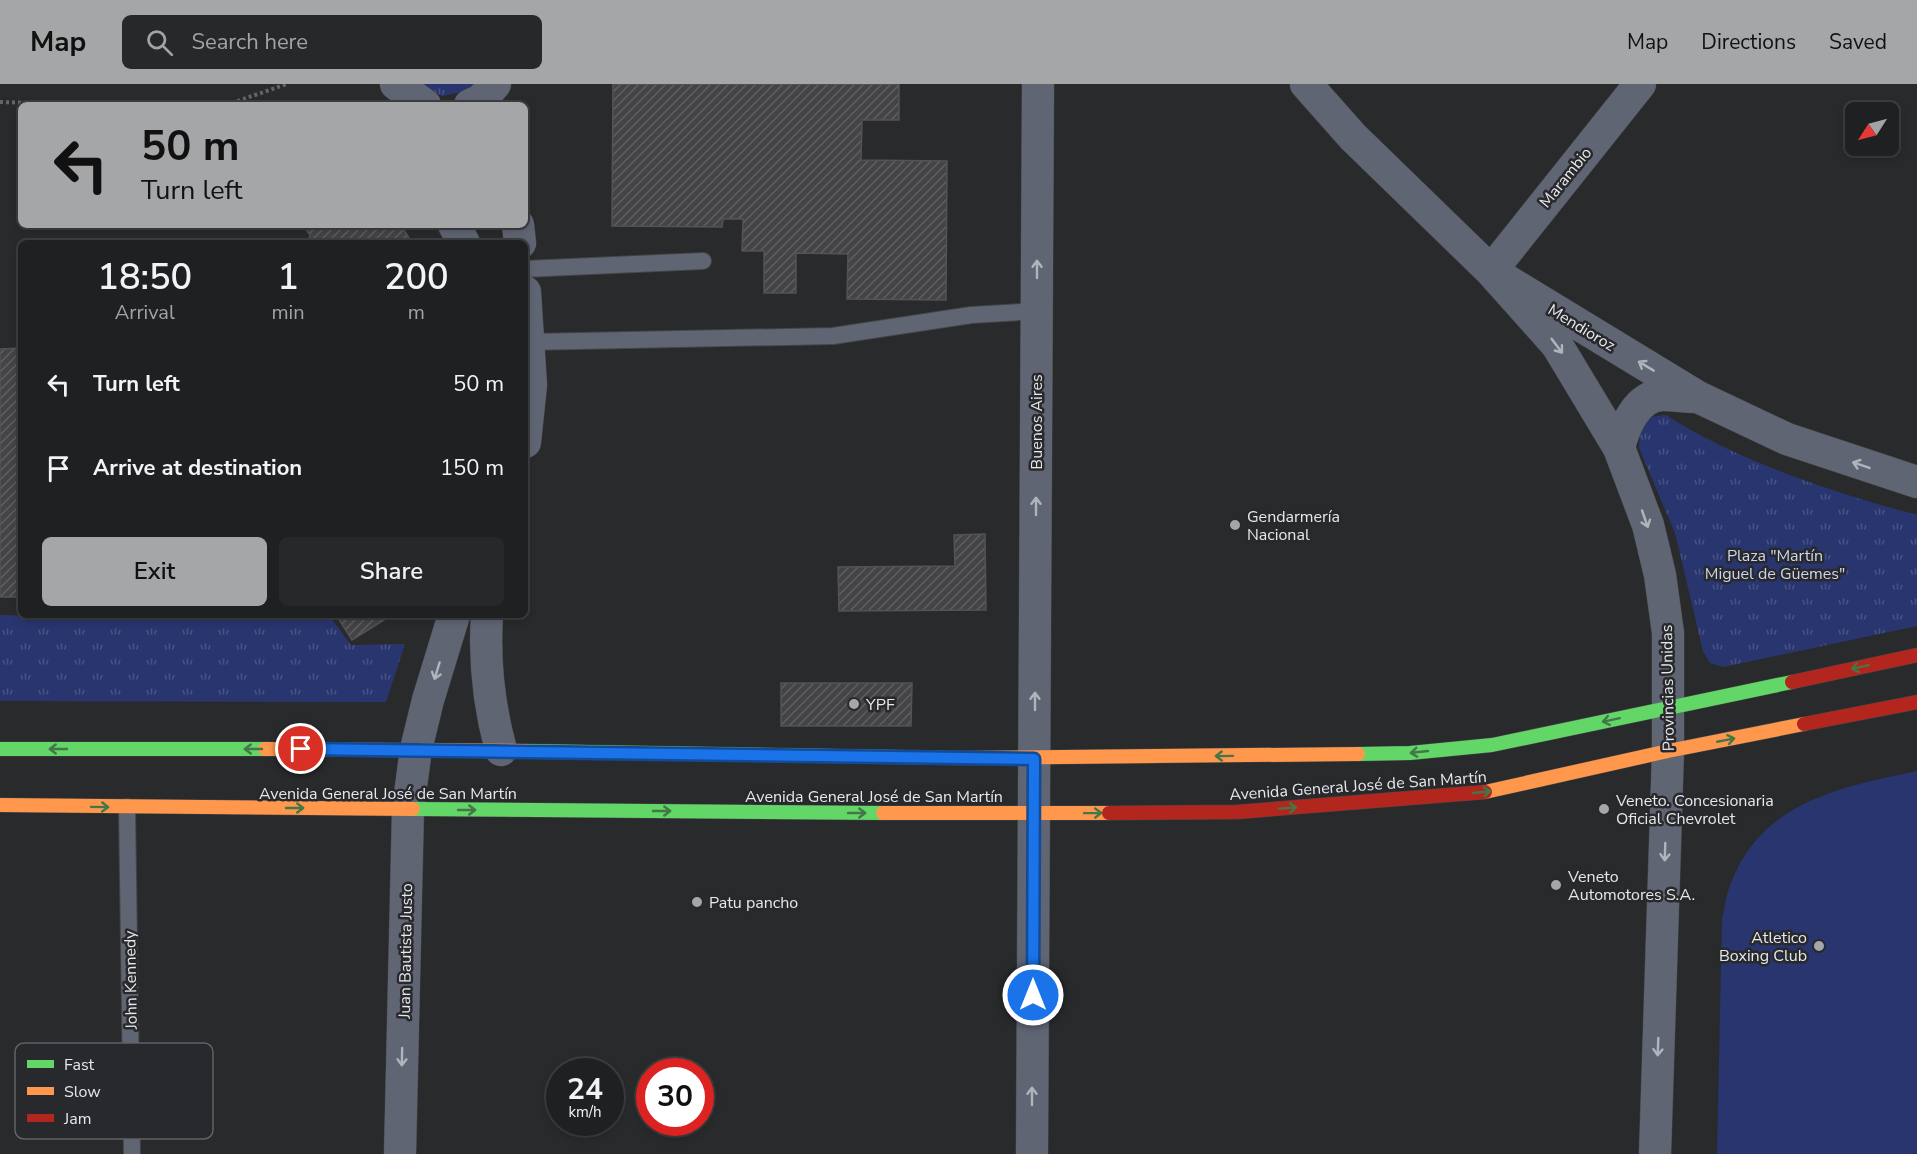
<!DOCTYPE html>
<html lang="en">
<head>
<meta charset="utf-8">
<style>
	body { margin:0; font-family:"Nunito Sans",sans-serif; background:#27282a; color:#f1f3f6; height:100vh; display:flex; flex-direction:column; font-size:22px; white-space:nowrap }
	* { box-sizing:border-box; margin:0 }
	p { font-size:20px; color:#a1a3a5 }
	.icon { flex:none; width:33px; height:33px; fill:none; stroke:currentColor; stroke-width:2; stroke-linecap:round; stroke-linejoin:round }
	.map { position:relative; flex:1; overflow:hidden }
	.side { position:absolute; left:18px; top:156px; width:510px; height:378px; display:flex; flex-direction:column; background:#1f2021; border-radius:9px; box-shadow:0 3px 9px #0003,0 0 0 2px #3c3e3f }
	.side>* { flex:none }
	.hud { position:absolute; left:18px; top:18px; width:510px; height:126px; border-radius:9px; box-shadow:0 3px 9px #0003,0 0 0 2px #3c3e3f; background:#a4a6a8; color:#111; overflow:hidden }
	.needle { width:39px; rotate:234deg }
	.controls { position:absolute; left:1845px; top:18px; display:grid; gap:12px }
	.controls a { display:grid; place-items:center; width:54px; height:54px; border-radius:9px; background:#1f2021; box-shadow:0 3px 9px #0003,0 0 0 2px #3c3e3f; font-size:30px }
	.speed { position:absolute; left:546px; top:974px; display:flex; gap:12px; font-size:30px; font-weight:700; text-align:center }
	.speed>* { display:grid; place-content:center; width:78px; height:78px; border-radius:50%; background:#1f2021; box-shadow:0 3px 9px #0003,0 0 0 2px #3c3e3f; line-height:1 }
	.speed small { font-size:15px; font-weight:400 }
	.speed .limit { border:9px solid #d22; background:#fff; color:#111 }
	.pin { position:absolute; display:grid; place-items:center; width:51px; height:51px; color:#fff; margin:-26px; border:3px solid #fff; border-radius:50%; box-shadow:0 2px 6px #0007 }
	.me { position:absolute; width:66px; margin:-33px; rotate:0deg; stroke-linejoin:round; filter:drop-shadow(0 0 4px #0008) }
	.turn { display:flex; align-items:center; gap:21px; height:126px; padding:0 24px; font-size:27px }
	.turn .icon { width:78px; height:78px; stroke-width:2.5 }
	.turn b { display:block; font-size:42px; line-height:51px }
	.eta { display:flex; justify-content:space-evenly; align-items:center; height:102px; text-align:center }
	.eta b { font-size:36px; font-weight:600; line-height:42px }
	.primary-button { display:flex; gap:12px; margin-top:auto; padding:12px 24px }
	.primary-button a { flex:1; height:69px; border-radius:9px; background:#a4a6a8; color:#111; font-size:24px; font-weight:600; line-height:69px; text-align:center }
	.primary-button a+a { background:#27282a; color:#f1f3f6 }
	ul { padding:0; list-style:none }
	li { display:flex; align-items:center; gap:18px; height:84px; padding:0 24px }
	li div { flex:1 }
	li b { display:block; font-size:22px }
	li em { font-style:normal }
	header { display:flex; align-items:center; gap:36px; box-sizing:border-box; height:84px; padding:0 30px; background:#a4a6a8; color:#111 }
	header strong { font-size:28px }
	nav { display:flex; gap:33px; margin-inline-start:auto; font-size:21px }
	.search { width:420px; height:54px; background:#27282a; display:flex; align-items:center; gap:15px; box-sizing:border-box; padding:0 21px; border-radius:9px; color:#a1a3a5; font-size:22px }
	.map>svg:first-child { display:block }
</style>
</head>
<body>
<header>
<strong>Map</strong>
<div class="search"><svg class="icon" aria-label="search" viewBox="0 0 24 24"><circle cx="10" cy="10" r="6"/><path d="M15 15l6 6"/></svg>Search here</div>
<nav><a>Map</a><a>Directions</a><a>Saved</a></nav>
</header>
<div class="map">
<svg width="1917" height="1070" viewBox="0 0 1917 1070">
	<defs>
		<pattern id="park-tufts" width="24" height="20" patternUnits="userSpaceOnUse" patternTransform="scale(1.5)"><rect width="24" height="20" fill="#29356f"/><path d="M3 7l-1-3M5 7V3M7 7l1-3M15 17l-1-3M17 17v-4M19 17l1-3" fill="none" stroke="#485284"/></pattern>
		<pattern id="building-hatch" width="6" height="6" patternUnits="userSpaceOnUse" patternTransform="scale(1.5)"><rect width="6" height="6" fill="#444446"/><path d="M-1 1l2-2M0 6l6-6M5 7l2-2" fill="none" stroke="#5f5f61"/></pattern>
	</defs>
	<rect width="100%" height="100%" fill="#292a2c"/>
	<path fill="#29356f" d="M1917 687V1070H1717L1722 835C1725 823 1726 810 1731 799 1762 717 1842 703 1917 687Z"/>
	<path fill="url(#park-tufts)" d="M419 0H474L467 7 442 12Z
		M1666 331C1737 377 1835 409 1917 431V542L1723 583 1710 579 1703 567 1675 449 1639 364 1640 347 1650 333Z
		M0 531 203 536 204 531H329L351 561 405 560 386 618 0 617Z"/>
	<path fill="url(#building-hatch)" stroke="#525355" stroke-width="1.5" d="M613 0H899V36H862L861 76 947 77 946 216 847 215 848 170 796 169V209H764V167H742L743 135H723L722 143 612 142Z
		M303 141H401L412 159H308L310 151Z
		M21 264V409H17L16 448H21V513H0V265Z
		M985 450 986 526 839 527 838 483 955 482 954 451Z
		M336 531H392L352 556Z
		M781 599H912L911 642H781Z"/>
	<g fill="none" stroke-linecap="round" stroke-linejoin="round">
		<defs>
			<path id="lane" d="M525 185 703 177
				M530 258 833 252 971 231 1037 227
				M127 723 132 1070"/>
			<path id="street" d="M396 0 425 21
				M1306 0 1353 53 1491 187 1698 313 1787 355 1917 398
				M470 21 481 16 495 0
				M454 141 464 159
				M518 141 520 159
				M1491 187 1557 261 1619 364 1648 441 1660 491 1668 549V667L1655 1070
				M1491 187 1640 0
				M525 208 531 301 525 358
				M1619 364C1624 343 1637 311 1663 311 1674 311 1686 313 1697 313
				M487 531C484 576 489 622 501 666
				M400 1070 408 725 416 665 428 616 454 531
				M1032 1070 1038 0"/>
			<path id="fast" d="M0 665H265
				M527 667 960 674
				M1358 670 1410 669 1492 661 1792 598
				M413 725 883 729"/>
			<path id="slow" d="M265 665 527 667
				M960 674 1358 670
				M1485 708 1668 667 1804 640
				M0 721 413 725
				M883 729H1109"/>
			<path id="jam" d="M1792 598 1917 571
				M1804 640 1917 618
				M1109 729 1237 728 1485 708"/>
		</defs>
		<use href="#lane" stroke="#444546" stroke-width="18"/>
		<use href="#street" stroke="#444546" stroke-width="33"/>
		<use href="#fast" stroke="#444546" stroke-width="15"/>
		<use href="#slow" stroke="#444546" stroke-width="15"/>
		<use href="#jam" stroke="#444546" stroke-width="15"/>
		<path stroke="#62656e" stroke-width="4" stroke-dasharray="3 3" stroke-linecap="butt" d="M0 18 111 21
			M226 21 287 0"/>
		<use href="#lane" stroke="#606574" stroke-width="16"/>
		<use href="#street" stroke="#606574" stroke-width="32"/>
		<use href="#fast" stroke="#63d668" stroke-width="14"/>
		<use href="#slow" stroke="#ff974d" stroke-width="14"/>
		<use href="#jam" stroke="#b3261e" stroke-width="14"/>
	</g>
	<defs><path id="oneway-shaft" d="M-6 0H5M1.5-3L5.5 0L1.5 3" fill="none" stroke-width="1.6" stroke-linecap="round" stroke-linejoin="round" transform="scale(1.5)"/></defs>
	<g stroke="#b1b4bb">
		<use href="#oneway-shaft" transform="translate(1037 185) rotate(-90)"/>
		<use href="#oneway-shaft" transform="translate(1557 262) rotate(53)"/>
		<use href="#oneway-shaft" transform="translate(1646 282) rotate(-149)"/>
		<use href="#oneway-shaft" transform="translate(1861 381) rotate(-161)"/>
		<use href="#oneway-shaft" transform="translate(1036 422) rotate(-90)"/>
		<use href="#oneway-shaft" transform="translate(1645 435) rotate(71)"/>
		<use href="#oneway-shaft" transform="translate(437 587) rotate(107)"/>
		<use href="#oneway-shaft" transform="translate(1035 617) rotate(-90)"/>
		<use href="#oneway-shaft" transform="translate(1665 768) rotate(92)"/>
		<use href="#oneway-shaft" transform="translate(1658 963) rotate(92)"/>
		<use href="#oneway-shaft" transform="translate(402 973) rotate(91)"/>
		<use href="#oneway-shaft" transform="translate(1032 1012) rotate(-90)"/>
	</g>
	<g stroke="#437748">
		<use href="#oneway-shaft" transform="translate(1860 583) rotate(168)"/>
		<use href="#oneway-shaft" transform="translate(1611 636) rotate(168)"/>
		<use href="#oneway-shaft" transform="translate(1726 656) rotate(-11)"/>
		<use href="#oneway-shaft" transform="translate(58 665) rotate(180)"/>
		<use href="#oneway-shaft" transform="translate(253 665) rotate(180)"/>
		<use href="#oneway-shaft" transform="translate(1419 668) rotate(174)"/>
		<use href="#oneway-shaft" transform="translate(1224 672) rotate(179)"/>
		<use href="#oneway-shaft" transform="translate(1482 708) rotate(-6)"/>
		<use href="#oneway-shaft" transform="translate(100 723) rotate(1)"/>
		<use href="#oneway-shaft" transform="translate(295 724)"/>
		<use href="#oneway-shaft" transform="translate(1288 724) rotate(-4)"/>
		<use href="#oneway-shaft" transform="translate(467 726)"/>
		<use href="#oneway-shaft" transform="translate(662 727)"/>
		<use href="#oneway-shaft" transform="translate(857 729)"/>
		<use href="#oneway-shaft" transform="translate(1093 729) rotate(-1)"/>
	</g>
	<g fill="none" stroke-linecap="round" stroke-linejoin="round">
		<defs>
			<path id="route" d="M301 665 1034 675 1033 911"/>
		</defs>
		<use href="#route" stroke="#114b97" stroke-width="15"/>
		<use href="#route" stroke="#1a73e8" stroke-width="10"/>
	</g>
	<g fill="#a4a6a8" stroke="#28292d" stroke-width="2">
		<circle cx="1235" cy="441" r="6"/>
		<circle cx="854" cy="620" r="6"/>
		<circle cx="1604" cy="725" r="6"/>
		<circle cx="1556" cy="801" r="6"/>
		<circle cx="697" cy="818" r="6"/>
		<circle cx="1819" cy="862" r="6"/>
	</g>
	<g text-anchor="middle" stroke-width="5" stroke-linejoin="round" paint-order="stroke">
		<g font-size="16" fill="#e7e8ea" stroke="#28292d">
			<text transform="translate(1565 93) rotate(-51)" y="6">Marambio</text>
			<text transform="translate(1582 243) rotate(31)" y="6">Mendioroz</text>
			<text transform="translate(1036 338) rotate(-90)" y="6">Buenos Aires</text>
			<text transform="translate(1667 604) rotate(-91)" y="6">Provincias Unidas</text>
			<text transform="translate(1358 701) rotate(-4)" y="6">Avenida General José de San Martín</text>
			<text x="388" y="715">Avenida General José de San Martín</text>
			<text x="874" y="718">Avenida General José de San Martín</text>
			<text transform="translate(405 867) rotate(-89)" y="6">Juan Bautista Justo</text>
			<text transform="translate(130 896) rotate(-91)" y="6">John Kennedy</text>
		</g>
		<g font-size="16" fill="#e7e8ea" stroke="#28292d" text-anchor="start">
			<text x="1247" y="438">Gendarmería<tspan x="1247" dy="18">Nacional</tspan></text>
			<text x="866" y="626">YPF</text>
			<text x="1616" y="722">Veneto. Concesionaria<tspan x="1616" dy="18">Oficial Chevrolet</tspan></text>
			<text x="1568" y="798">Veneto<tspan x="1568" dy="18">Automotores S.A.</tspan></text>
			<text x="709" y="824">Patu pancho</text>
			<text x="1807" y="859" text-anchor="end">Atletico<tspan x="1807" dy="18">Boxing Club</tspan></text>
		</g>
		<g font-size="16" fill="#cdd5eb" stroke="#28292d">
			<text x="1775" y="477">Plaza "Martín<tspan x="1775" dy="18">Miguel de Güemes"</tspan></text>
		</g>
	</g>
	<rect x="15" y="959" width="198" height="96" rx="9" fill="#28292d" stroke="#616266" stroke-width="1.5"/>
	<rect x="27" y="976" width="27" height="8" fill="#63d668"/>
	<rect x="27" y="1003" width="27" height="8" fill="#ff974d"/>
	<rect x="27" y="1030" width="27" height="8" fill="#b3261e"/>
	<g font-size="16" fill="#e7e8ea">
		<text x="64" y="986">Fast</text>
		<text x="64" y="1013">Slow</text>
		<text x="64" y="1040">Jam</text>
	</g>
</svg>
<div class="controls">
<a><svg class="needle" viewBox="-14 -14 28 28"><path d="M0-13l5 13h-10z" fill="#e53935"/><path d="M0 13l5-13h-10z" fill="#a1a3a5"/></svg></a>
</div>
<div class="speed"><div>24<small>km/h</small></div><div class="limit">30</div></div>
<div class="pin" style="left:301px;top:665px;background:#d93025"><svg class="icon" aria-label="arrive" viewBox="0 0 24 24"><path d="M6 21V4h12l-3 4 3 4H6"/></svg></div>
<svg class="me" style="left:1033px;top:911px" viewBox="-20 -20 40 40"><circle r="17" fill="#1a73e8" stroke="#fff" stroke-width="3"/><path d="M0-11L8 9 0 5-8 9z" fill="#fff"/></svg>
<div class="hud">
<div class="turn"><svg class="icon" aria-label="left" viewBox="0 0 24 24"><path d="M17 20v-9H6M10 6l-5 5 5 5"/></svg><div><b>50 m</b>Turn left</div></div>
</div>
<section class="side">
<div class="eta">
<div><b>18:50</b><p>Arrival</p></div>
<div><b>1</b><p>min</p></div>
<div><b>200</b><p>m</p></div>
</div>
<ul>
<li><svg class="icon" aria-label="left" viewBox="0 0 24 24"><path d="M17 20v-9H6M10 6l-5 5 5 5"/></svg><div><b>Turn left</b></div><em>50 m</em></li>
<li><svg class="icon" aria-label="arrive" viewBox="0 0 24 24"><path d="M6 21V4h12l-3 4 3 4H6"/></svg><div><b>Arrive at destination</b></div><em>150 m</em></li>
</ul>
<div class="primary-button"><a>Exit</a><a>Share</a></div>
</section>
</div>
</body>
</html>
